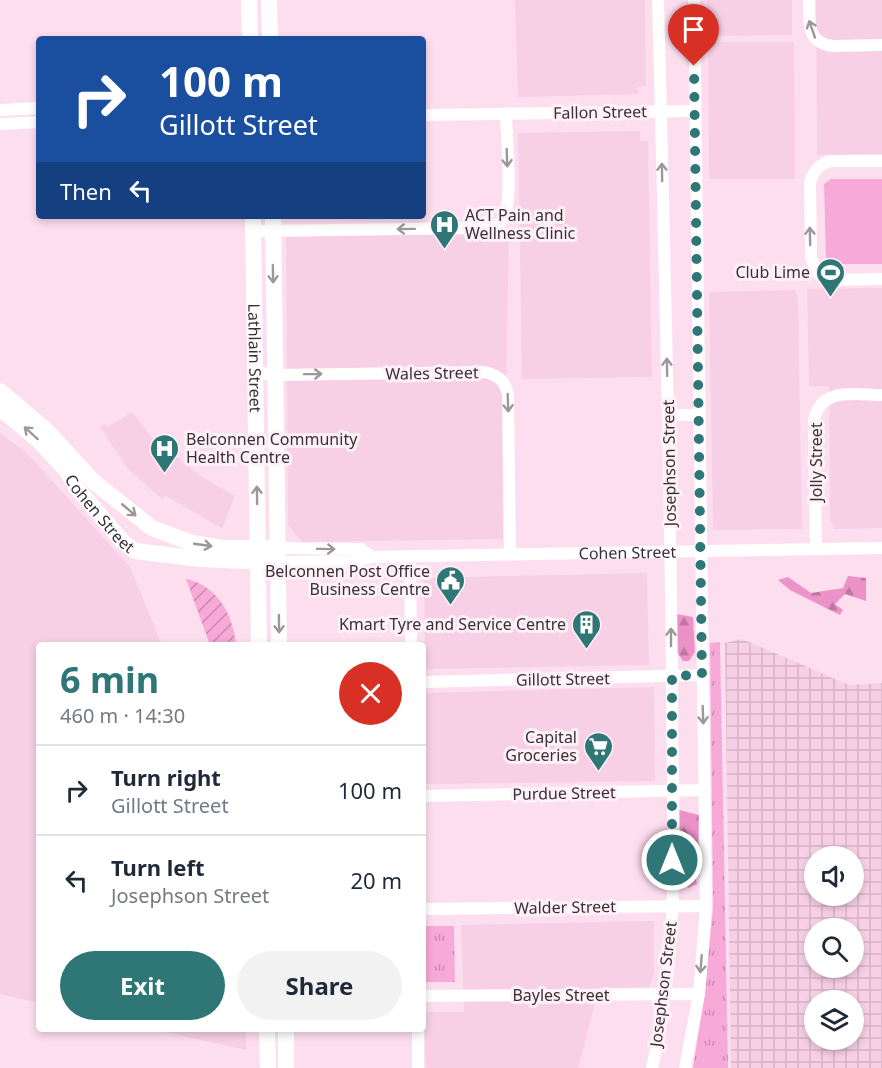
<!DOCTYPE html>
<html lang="en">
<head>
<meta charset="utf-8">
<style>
	body { margin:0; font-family:"Noto Sans",sans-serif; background:#f2f2f3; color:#1f2937; height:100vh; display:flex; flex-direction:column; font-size:22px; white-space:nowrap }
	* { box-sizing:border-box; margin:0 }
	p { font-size:20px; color:#747a83 }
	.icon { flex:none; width:33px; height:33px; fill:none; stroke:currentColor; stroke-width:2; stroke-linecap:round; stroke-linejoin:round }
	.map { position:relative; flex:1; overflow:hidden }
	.sheet { position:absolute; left:36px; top:642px; width:390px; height:390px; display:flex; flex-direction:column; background:#fff; border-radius:6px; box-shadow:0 3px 9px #0003 }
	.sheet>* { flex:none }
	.guide { position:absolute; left:36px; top:36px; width:390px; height:183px; border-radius:6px; box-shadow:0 3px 9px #0003; background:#1a4fa0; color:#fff; overflow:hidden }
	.tools { position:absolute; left:804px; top:846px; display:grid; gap:12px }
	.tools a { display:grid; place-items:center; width:60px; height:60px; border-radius:50%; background:#fff; box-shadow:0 3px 9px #0003; font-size:30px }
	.pin { position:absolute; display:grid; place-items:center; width:51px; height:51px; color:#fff; margin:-62px -26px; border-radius:50% 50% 50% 0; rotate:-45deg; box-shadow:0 0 6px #0007 }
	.pin .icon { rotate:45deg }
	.me { position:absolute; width:66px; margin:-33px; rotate:0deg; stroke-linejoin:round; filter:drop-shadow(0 0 4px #0008) }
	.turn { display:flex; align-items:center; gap:21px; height:126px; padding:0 24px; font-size:27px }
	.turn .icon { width:78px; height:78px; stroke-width:2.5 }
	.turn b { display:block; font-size:42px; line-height:51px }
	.then { display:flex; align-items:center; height:57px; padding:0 24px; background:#0003; gap:12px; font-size:22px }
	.round { display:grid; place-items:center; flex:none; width:63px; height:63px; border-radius:32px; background:#f2f2f3 }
	.summary { display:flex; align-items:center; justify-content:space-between; height:102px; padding:0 24px }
	h1 { font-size:36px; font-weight:700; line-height:45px; color:#2e7776 }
	.primary-button { display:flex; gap:12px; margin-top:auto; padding:12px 24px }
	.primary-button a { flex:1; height:69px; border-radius:36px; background:#2e7776; color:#fff; font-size:24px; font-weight:700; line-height:69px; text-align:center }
	.primary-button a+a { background:#f2f2f3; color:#1f2937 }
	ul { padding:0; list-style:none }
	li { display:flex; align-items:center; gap:18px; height:90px; padding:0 24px; border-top:2px solid #e0e1e3 }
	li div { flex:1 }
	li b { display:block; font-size:22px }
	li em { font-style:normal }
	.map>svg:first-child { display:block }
</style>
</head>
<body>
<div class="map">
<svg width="882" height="1068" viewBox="0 0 882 1068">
	<defs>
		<pattern id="industrial-grid" width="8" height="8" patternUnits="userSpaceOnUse" patternTransform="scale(1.5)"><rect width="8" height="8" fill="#f7d0e6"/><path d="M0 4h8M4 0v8" fill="none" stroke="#d5b3c6"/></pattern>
		<pattern id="grass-tufts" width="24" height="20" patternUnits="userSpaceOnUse" patternTransform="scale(1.5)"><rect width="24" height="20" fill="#f7a9d7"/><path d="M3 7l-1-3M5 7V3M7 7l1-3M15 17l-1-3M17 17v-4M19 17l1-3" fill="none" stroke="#c98aaf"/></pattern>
		<pattern id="forest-firs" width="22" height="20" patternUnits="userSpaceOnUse" patternTransform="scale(1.5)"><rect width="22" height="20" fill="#ec92c8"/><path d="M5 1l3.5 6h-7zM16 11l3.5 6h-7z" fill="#c078a3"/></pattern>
		<pattern id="garden-furrows" width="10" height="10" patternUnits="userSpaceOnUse" patternTransform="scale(1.5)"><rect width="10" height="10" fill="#f7a9d7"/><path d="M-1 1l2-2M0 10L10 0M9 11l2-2" fill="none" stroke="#c98aaf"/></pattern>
	</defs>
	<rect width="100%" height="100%" fill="#fddeef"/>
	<path fill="#f7d0e6" d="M515 0H645L646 86 638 87V94L518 97Z
		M707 0H792V35L707 36Z
		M816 0H882V154L817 155Z
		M708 42H794L795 179H709Z
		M640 131V141H648L652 377 522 379 518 133Z
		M509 231 503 539 302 542 288 525 286 237Z
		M882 288V528L835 529 830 519 829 386H809L807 289Z
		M795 290 798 296 802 529 713 530 709 292Z
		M132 412 167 457 172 453 203 478 235 496 222 528 166 496 162 499 128 469 100 427 104 424 108 427Z
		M0 433 27 453 130 567 162 645H39V1003L0 994Z
		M647 573 649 665 425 669 424 578Z
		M654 687 655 781 425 784 424 693Z
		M654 921V973L649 987 599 988 578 1068H426L424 1012H464L461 925Z
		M154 1029H246V1050L187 1037Z"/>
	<path fill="url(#industrial-grid)" fill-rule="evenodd" d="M742 639 849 685 882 683V1068H731L725 643ZM814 856H854V896H814ZM814 928H854V968H814ZM814 1000H854V1040H814Z"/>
	<path fill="url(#grass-tufts)" d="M720 642 728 1068H693L705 992 713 907 710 643Z
		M423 926H454L455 982H424Z"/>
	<path fill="url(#forest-firs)" d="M848 576 866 578V601L845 594 835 604 843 610 840 615 790 590 778 580 788 577 811 593 843 588Z
		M676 614 693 617 695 652 689 661H683L677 652Z
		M679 810 699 815 698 857 692 864 697 884 688 888 680 863Z"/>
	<path fill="#f7a9d7" d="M831 179H882V264H833L826 257 824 184Z"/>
	<path fill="url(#garden-furrows)" d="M186 579C218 586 233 615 236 645H210Z"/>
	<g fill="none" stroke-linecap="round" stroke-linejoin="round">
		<g stroke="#fff" stroke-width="12">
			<path d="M809 0C809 21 806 43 833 46L882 45"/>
			<path d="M0 110 39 108"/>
			<path d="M423 115 695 111"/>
			<path d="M0 124 39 122"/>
			<path d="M882 161H830C818 165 814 171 810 182L811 257 817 273 827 280 882 279"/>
			<path d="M253 231 485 228C491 227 498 226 502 221 514 206 506 134 506 113"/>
			<path d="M255 372 275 375 484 372C498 375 505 380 508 395L510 555"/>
			<path d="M668 415H700"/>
			<path d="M278 548 361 549 372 557"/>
			<path d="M816 549 814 420C821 386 856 395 882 395"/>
			<path d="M410 557 411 645"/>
			<path id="s1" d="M278 562 357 561 372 557 882 548"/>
			<path d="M423 682 702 675"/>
			<path d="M423 796 705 790"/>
			<path d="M423 909 706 906"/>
			<path d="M423 996 699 994"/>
			<path d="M418 1029V1068"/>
			<path d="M652 1068C682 942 672 811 672 683 670 455 664 227 658 0"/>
			<path d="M685 1068 699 994 706 906 694 0"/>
		</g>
		<g stroke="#fff" stroke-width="16">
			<path d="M249 0 250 39"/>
			<path d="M269 0 270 39"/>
			<path id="s2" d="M253 216 259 645"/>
			<path d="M273 216 279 645"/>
			<path d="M0 391 46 430 94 482 152 528 192 543 223 548H267"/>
			<path id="s3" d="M0 408 37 439 67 471 76 487 122 541 135 551 201 559 269 562"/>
			<path d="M267 1029 268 1068"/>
			<path d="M286 1029V1068"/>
		</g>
	</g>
	<defs><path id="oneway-shaft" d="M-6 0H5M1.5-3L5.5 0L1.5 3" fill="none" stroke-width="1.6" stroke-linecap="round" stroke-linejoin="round" transform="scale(1.5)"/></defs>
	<g stroke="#9d979a">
		<use href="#oneway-shaft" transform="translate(812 29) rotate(-109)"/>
		<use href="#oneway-shaft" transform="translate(507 158) rotate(88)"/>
		<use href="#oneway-shaft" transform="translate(662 172) rotate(-91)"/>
		<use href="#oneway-shaft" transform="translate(406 229) rotate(179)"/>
		<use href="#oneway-shaft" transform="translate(810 236) rotate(-91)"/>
		<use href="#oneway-shaft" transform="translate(273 274) rotate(89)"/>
		<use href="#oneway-shaft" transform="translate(667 367) rotate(-91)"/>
		<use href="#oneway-shaft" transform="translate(313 374) rotate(-1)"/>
		<use href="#oneway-shaft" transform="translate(508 403) rotate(88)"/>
		<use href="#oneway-shaft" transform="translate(31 433) rotate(-138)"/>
		<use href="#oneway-shaft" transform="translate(257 495) rotate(-91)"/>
		<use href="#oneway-shaft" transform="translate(129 510) rotate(40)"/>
		<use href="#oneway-shaft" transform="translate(203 545) rotate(8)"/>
		<use href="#oneway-shaft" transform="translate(326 549) rotate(1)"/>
		<use href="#oneway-shaft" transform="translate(279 624) rotate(89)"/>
		<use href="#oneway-shaft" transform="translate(671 637) rotate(-90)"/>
		<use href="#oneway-shaft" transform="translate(703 715) rotate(88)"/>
		<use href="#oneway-shaft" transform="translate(701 964) rotate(95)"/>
	</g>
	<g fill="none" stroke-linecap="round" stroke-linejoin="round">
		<path stroke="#2e7776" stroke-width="10" stroke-dasharray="0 18" d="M672 860V676L702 675 694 66"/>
	</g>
	<defs>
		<symbol id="hospital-pin" viewBox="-11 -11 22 30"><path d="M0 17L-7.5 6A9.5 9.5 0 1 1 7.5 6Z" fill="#2e7776" stroke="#fef1f8"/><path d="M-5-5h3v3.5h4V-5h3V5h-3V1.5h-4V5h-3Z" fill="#fff"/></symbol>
		<symbol id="stadium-pin" viewBox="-11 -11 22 30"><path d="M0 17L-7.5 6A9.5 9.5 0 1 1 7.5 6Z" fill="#2e7776" stroke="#fef1f8"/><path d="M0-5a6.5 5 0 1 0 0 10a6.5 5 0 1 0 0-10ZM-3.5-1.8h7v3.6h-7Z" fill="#fff"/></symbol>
		<symbol id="civic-pin" viewBox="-11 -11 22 30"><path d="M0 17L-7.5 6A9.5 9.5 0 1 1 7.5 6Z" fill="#2e7776" stroke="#fef1f8"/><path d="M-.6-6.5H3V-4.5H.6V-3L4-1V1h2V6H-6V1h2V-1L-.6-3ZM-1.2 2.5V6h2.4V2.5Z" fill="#fff"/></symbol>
		<symbol id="building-pin" viewBox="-11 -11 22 30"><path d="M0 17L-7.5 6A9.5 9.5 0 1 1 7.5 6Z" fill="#2e7776" stroke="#fef1f8"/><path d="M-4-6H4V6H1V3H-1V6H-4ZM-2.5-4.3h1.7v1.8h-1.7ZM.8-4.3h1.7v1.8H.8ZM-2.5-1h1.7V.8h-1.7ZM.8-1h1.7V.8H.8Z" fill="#fff"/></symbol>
		<symbol id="supermarket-pin" viewBox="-11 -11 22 30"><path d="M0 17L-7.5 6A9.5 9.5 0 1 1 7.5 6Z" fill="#2e7776" stroke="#fef1f8"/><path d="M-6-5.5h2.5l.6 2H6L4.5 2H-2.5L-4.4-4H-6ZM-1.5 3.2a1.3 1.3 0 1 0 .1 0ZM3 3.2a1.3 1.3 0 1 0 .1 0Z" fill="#fff"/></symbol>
	</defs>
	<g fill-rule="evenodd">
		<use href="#hospital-pin" x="428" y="208" width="33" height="45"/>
		<use href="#stadium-pin" x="814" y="256" width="33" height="45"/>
		<use href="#hospital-pin" x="148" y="432" width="33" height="45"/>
		<use href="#civic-pin" x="434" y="564" width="33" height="45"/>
		<use href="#building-pin" x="570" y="608" width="33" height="45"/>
		<use href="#supermarket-pin" x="582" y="730" width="33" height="45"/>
	</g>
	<g text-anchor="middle" stroke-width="6" stroke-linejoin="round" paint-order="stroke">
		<g font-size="16" fill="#3b2f36" stroke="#fef1f8">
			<text transform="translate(600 112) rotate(-1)" y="6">Fallon Street</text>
			<text dy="6" stroke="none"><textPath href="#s2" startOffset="142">Lathlain Street</textPath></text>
			<text transform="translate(432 373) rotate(-1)" y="6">Wales Street</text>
			<text transform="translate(816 462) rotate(-90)" y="6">Jolly Street</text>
			<text transform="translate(669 463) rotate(-91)" y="6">Josephson Street</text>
			<text dy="6" stroke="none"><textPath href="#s3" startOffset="146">Cohen Street</textPath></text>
			<text dy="6" stroke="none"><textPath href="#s1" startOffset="350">Cohen Street</textPath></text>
			<text transform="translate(563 679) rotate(-1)" y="6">Gillott Street</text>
			<text transform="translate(564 793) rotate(-1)" y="6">Purdue Street</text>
			<text transform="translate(565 907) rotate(-1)" y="6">Walder Street</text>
			<text transform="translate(663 984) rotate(-83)" y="6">Josephson Street</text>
			<text x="561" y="1001">Bayles Street</text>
		</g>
		<g font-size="16" fill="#3b2f36" stroke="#fef1f8" text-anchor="end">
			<text x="465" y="221" text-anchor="start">ACT Pain and<tspan x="465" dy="18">Wellness Clinic</tspan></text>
			<text x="810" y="278">Club Lime</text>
			<text x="186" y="445" text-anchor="start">Belconnen Community<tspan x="186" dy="18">Health Centre</tspan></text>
			<text x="430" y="577">Belconnen Post Office<tspan x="430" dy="18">Business Centre</tspan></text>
			<text x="566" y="630">Kmart Tyre and Service Centre</text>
			<text x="577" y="743">Capital<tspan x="577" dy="18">Groceries</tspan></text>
		</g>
	</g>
</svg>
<div class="tools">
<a><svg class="icon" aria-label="sound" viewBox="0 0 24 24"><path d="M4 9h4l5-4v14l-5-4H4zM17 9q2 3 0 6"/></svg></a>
<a><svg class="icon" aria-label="search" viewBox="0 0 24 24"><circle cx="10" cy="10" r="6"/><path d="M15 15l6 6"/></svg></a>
<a><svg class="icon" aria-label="layers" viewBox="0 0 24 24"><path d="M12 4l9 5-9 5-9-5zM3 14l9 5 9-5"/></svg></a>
</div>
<div class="pin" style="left:694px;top:66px;background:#d93025"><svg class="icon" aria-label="arrive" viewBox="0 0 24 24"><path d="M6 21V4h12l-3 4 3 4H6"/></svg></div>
<svg class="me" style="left:672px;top:860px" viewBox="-20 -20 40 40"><circle r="17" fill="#2e7776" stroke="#fff" stroke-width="3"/><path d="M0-11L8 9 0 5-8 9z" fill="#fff"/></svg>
<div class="guide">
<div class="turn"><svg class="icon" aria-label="right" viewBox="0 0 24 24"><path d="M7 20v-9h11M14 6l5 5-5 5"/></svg><div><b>100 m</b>Gillott Street</div></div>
<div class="then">Then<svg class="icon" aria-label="left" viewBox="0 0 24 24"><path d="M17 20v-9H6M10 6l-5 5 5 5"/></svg></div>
</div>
<section class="sheet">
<div class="summary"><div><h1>6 min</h1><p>460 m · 14:30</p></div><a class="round" style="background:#d93025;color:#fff"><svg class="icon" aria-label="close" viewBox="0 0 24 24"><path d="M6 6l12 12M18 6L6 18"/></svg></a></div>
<ul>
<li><svg class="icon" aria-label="right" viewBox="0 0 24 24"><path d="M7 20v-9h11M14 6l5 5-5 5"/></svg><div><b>Turn right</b><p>Gillott Street</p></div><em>100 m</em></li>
<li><svg class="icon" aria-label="left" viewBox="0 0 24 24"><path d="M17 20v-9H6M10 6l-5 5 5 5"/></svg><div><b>Turn left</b><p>Josephson Street</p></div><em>20 m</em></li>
</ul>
<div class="primary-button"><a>Exit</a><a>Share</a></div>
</section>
</div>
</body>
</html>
